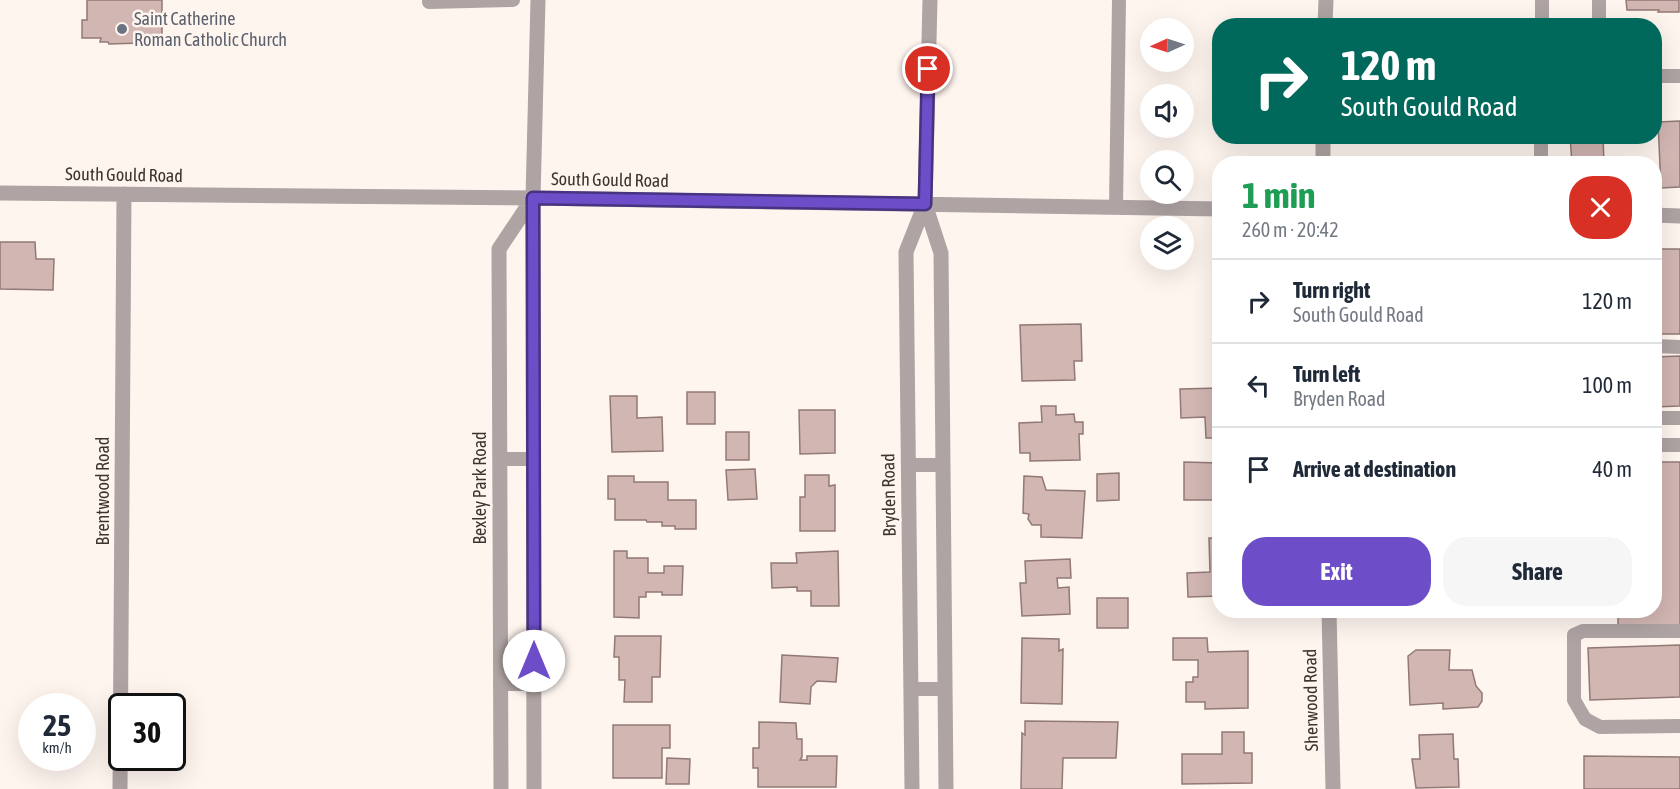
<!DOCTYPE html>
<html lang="en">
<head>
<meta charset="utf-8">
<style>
	body { margin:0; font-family:"Asap Condensed",sans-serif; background:#f6f6f7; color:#1f2937; height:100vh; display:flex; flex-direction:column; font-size:22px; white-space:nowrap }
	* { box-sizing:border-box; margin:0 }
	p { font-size:20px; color:#747a83 }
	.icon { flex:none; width:33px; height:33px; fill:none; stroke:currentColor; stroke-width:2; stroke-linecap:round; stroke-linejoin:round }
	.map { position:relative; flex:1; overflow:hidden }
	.sheet { position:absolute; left:1212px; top:156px; width:450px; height:462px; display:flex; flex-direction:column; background:#fff; border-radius:24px; box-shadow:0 6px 24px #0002 }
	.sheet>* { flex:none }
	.banner { position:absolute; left:1212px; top:18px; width:450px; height:126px; border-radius:24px; box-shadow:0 6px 24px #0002; background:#00695c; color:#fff; overflow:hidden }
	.needle { width:39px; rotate:267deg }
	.buttons { position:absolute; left:1140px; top:18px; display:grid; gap:12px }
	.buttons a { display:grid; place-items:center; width:54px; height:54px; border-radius:50%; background:#fff; box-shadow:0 6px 24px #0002; font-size:30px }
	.speed { position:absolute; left:18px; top:693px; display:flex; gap:12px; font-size:30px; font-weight:700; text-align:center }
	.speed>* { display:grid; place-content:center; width:78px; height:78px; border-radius:50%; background:#fff; box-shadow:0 6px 24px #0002; line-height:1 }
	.speed small { font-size:15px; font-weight:400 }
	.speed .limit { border:3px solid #111; border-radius:9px; background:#fff; color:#111 }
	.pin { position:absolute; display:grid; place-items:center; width:51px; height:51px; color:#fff; margin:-26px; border:3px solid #fff; border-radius:50%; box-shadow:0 2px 6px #0007 }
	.me { position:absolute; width:66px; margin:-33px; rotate:0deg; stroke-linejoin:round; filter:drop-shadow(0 0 4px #0008) }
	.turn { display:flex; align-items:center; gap:21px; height:126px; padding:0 30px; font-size:27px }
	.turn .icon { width:78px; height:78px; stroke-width:2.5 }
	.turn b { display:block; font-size:42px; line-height:51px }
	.round { display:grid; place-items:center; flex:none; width:63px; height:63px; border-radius:24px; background:#f6f6f7 }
	.overview { display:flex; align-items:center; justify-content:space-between; height:102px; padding:0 30px }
	h1 { font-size:36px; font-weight:700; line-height:45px; color:#1e9e55 }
	.action { display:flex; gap:12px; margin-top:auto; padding:12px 30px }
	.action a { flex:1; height:69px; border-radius:24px; background:#6d4ec8; color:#fff; font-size:24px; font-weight:700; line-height:69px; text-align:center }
	.action a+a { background:#f6f6f7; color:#1f2937 }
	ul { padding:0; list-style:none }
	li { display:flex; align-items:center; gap:18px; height:84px; padding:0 30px; border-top:2px solid #e0e1e3 }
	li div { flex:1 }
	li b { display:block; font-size:22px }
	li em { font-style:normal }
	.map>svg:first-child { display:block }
</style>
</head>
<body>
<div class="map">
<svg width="1680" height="789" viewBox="0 0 1680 789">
	<rect width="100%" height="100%" fill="#fef5ef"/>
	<path fill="#d1b6b2" stroke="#927975" stroke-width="1.5" d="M87 0H162V39H150L149 42H141V43L109 44 108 42H100L101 38H82V20H87Z
		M1626 0H1679V12H1658L1659 10H1627Z
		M1680 121V187L1661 188 1658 122Z
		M1570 136H1603L1604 164H1572Z
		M0 242H35L36 259H54L53 290 0 289Z
		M1654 249H1680V334H1654Z
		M1081 324 1082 361H1074L1075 380 1022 381 1020 325Z
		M1680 356V406L1654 407V357Z
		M1220 388V438H1206L1205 417 1181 418 1180 389Z
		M687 392H715V424H687Z
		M610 396H637V418L662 417 663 451 612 452Z
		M1041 406H1056V415L1074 414 1075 422H1083V434H1079L1080 460 1030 461V453H1020L1019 423 1042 422Z
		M799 410H835V453L800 454Z
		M726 432H749V460H726Z
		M1184 462 1220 463V522H1217V500H1184Z
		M1654 462H1680V626L1618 627V610H1654Z
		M755 469 757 499 728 500 726 470Z
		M1119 473V500L1097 501V474Z
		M805 475H829V486L835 485V531H800V497H805Z
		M608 476H634V482H668V500H696V529H675V526H662V522H647L646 520H615V499H608Z
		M1024 476 1042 477 1046 490 1085 491 1082 538 1041 537V525H1032L1028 519 1029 514 1023 513Z
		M1209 538H1220V596L1188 597 1187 573 1210 572Z
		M614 551H627V558H648V573H664V566H683L682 595H662V592H646V597H639V618L614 617Z
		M838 551 839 606H811V591H797V587L772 588 771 563H797L796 553Z
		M1070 559 1071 578H1057L1058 588 1069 587 1070 614 1022 616 1020 583H1026L1025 561Z
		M1097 598H1128V628H1097Z
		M1411 610H1443V616H1411Z
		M615 636H661L660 677H652V702H624L625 680H619V657H614Z
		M1022 638 1059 639V651L1063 649 1062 704 1021 703Z
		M1173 638H1207L1208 652 1248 651V708L1205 709V702H1186V682H1193V677H1198V660H1173Z
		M1680 645V697L1590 700 1588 648Z
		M1416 650H1450L1449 670H1472L1476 686 1482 693V701L1478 707 1443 709V703L1410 705 1408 656Z
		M782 655 838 658 836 682 817 681 811 687 810 704 780 702Z
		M1025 721 1118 722 1116 758H1063L1062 789H1021L1022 733 1025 735Z
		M759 722 796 723 797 739H802V757L800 760H807V756H837L836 787H758V768H753V748H759Z
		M613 725H670V748H662V778H613Z
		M1222 732H1244V753H1252V783L1182 784V754H1222Z
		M1453 734 1454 759H1458L1459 787 1416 788 1412 759H1420L1419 735Z
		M1584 756 1680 757V789H1584Z
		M667 758 690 759 689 784H666Z"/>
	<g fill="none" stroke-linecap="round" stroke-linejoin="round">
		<path stroke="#afa3a3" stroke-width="14" d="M1599 0V26
			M429 2 513 0
			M1542 26V0
			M1654 76H1680
			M1541 164V136
			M1116 207 1119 0
			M1654 346 1680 347
			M1654 418H1680
			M1654 445H1680
			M500 459H533
			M908 465H943
			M1680 631H1583L1574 635V700L1585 719 1600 727 1680 726
			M500 684H534
			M911 689H945"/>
		<path stroke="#afa3a3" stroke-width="15" d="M1325 26 1326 0
			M1323 164V136
			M0 193 533 198 1220 209
			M925 204 941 253 946 789
			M1654 215 1680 216
			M1329 610 1333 789
			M120 789 124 194
			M501 789 499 249 533 198
			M534 789 533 198 538 0
			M912 789 906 252 925 204 930 0"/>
	</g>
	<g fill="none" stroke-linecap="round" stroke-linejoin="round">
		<defs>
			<path id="route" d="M534 661 533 198 925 204 928 69"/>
		</defs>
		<use href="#route" stroke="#473382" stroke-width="15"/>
		<use href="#route" stroke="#6d4ec8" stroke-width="10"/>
	</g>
	<circle fill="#6b7280" stroke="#fef5ef" stroke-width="2" cx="122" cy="29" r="6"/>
	<g text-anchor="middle" stroke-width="5" stroke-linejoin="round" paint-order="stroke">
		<g font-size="18" fill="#5b616d" stroke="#fef5ef" text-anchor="start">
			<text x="134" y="25">Saint Catherine<tspan x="134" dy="21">Roman Catholic Church</tspan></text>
		</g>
		<g font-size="18" fill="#3e342f" stroke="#fef5ef">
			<text transform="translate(124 175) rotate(1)" y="6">South Gould Road</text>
			<text transform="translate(610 180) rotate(1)" y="6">South Gould Road</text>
			<text transform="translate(480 488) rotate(-90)" y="6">Bexley Park Road</text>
			<text transform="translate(103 491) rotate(-90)" y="6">Brentwood Road</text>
			<text transform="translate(889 495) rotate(-91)" y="6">Bryden Road</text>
			<text transform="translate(1311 700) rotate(-91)" y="6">Sherwood Road</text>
		</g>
	</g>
</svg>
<div class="buttons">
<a><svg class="needle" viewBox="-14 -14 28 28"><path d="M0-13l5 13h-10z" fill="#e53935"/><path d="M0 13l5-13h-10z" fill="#747a83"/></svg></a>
<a><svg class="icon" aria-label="sound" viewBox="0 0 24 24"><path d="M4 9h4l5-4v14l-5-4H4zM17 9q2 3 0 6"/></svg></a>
<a><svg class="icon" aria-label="search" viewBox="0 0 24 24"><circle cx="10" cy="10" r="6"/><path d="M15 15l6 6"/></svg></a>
<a><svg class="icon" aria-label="layers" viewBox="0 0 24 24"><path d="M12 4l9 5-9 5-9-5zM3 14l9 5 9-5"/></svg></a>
</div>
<div class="speed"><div>25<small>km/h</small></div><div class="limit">30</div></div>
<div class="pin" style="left:928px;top:69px;background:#d93025"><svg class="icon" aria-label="arrive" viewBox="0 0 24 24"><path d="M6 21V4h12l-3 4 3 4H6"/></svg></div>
<svg class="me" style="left:534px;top:661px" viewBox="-20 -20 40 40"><circle r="19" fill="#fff"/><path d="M0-13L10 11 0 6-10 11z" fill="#6d4ec8"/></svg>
<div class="banner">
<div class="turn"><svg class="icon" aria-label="right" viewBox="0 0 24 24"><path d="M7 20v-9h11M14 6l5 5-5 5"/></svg><div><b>120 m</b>South Gould Road</div></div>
</div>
<section class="sheet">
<div class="overview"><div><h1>1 min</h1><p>260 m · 20:42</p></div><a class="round" style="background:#d93025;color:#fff"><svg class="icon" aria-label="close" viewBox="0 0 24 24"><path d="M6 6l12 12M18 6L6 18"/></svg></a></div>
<ul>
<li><svg class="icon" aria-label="right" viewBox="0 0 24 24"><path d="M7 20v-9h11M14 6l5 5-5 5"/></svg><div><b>Turn right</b><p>South Gould Road</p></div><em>120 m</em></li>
<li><svg class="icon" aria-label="left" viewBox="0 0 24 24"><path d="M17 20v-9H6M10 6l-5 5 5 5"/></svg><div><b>Turn left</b><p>Bryden Road</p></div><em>100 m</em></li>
<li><svg class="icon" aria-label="arrive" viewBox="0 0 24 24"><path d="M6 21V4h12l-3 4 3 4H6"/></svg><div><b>Arrive at destination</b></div><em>40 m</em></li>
</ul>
<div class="action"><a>Exit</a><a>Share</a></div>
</section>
</div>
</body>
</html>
